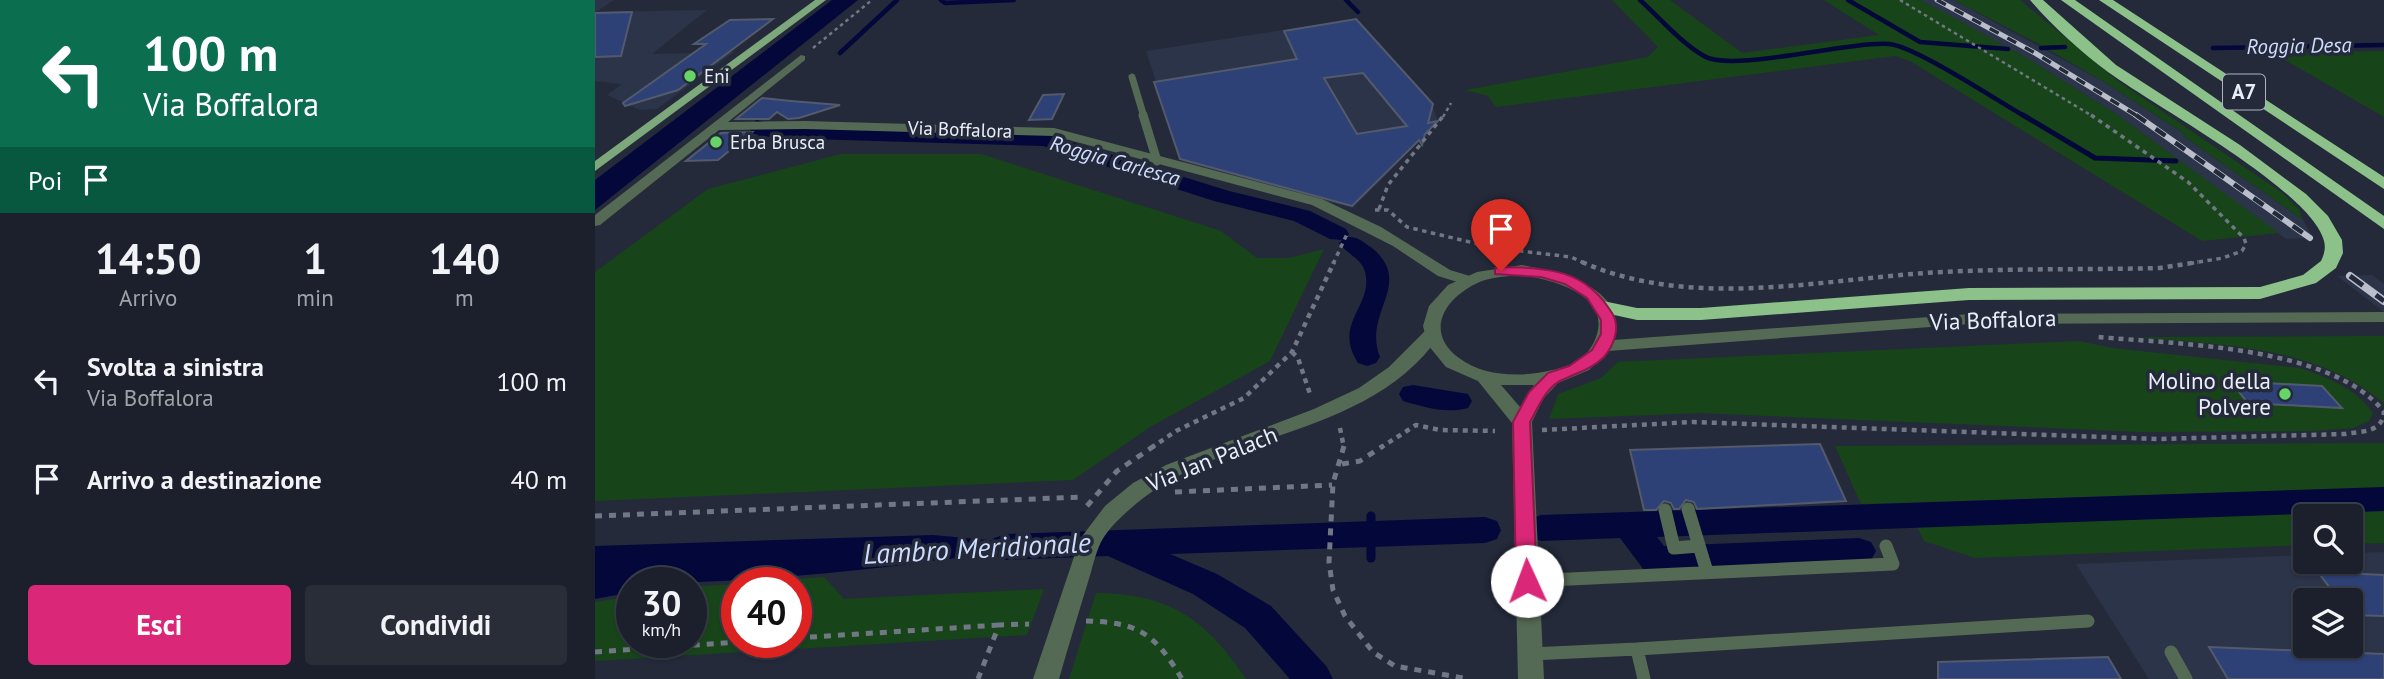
<!DOCTYPE html>
<html lang="it">
<head>
<meta charset="utf-8">
<style>
	body { margin:0; font-family:"PT Sans",sans-serif; background:#282d38; color:#f1f3f6; height:100vh; display:flex; flex-direction:column; font-size:26px; white-space:nowrap }
	* { box-sizing:border-box; margin:0 }
	p { font-size:23px; color:#a0a3a9 }
	.icon { flex:none; width:38px; height:38px; fill:none; stroke:currentColor; stroke-width:2; stroke-linecap:round; stroke-linejoin:round }
	.map { position:relative; flex:1; overflow:hidden }
	.sheet { display:flex; flex-direction:column; background:#1b202c; width:595px }
	.sheet>* { flex:none }
	.guide { background:#0b6e4f; color:#fff; overflow:hidden }
	.buttons { position:absolute; left:1698px; top:504px; display:grid; gap:14px }
	.buttons a { display:grid; place-items:center; width:70px; height:70px; border-radius:7px; background:#1b202c; box-shadow:0 2px 5px #0004,0 0 0 2px #393e48; font-size:35px }
	.speed { position:absolute; left:21px; top:567px; display:flex; gap:14px; font-size:35px; font-weight:700; text-align:center }
	.speed>* { display:grid; place-content:center; width:91px; height:91px; border-radius:50%; background:#1b202c; box-shadow:0 2px 5px #0004,0 0 0 2px #393e48; line-height:1 }
	.speed small { font-size:18px; font-weight:400 }
	.speed .limit { border:10px solid #d22; background:#fff; color:#111 }
	.pin { position:absolute; display:grid; place-items:center; width:60px; height:60px; color:#fff; margin:-72px -30px; border-radius:50% 50% 50% 0; rotate:-45deg; box-shadow:0 0 7px #0007 }
	.pin .icon { rotate:45deg }
	.me { position:absolute; width:77px; margin:-38px; rotate:358deg; stroke-linejoin:round; filter:drop-shadow(0 0 5px #0008) }
	.turn { display:flex; align-items:center; gap:24px; height:147px; padding:0 28px; font-size:32px }
	.turn .icon { width:91px; height:91px; stroke-width:2.5 }
	.turn b { display:block; font-size:49px; line-height:60px }
	.then { display:flex; align-items:center; height:66px; padding:0 28px; background:#0003; gap:14px; font-size:26px }
	.eta { display:flex; justify-content:space-evenly; align-items:center; height:119px; text-align:center }
	.eta b { font-size:42px; font-weight:800; line-height:49px }
	.button { display:flex; gap:14px; margin-top:auto; padding:14px 28px }
	.button a { flex:1; height:80px; border-radius:7px; background:#db2777; color:#fff; font-size:28px; font-weight:800; line-height:80px; text-align:center }
	.button a+a { background:#282d38; color:#f1f3f6 }
	ul { padding:0; list-style:none }
	li { display:flex; align-items:center; gap:21px; height:98px; padding:0 28px }
	li div { flex:1 }
	li b { display:block; font-size:26px }
	li em { font-style:normal }
	main { display:flex; flex:1; min-height:0 }
	.map>svg:first-child { display:block }
</style>
</head>
<body>
<main>
<section class="sheet">
<div class="guide">
<div class="turn"><svg class="icon" aria-label="left" viewBox="0 0 24 24"><path d="M17 20v-9H6M10 6l-5 5 5 5"/></svg><div><b>100 m</b>Via Boffalora</div></div>
<div class="then">Poi<svg class="icon" aria-label="arrive" viewBox="0 0 24 24"><path d="M6 21V4h12l-3 4 3 4H6"/></svg></div>
</div>
<div class="eta">
<div><b>14:50</b><p>Arrivo</p></div>
<div><b>1</b><p>min</p></div>
<div><b>140</b><p>m</p></div>
</div>
<ul>
<li><svg class="icon" aria-label="left" viewBox="0 0 24 24"><path d="M17 20v-9H6M10 6l-5 5 5 5"/></svg><div><b>Svolta a sinistra</b><p>Via Boffalora</p></div><em>100 m</em></li>
<li><svg class="icon" aria-label="arrive" viewBox="0 0 24 24"><path d="M6 21V4h12l-3 4 3 4H6"/></svg><div><b>Arrivo a destinazione</b></div><em>40 m</em></li>
</ul>
<div class="button"><a>Esci</a><a>Condividi</a></div>
</section>
<div class="map">
<svg width="1789" height="679" viewBox="0 0 1789 679">
	<rect width="100%" height="100%" fill="#242a3a"/>
	<path fill="#2c3449" fill-rule="evenodd" d="M0 0H19L1 12 112 10 57 54 139 52 62 109 45 110 12 95 27 84 0 81Z
		M1325 0H1359L1509 82 1591 135 1588 136 1708 220 1718 238 1691 239 1521 114 1435 60Z
		M761 19 836 101 843 122 758 208 589 165 551 51Z
		M1777 275 1789 284V312L1742 276Z
		M1789 552V679H1554L1481 564 1710 555V562H1755V553ZM1710 600H1755V646H1710Z"/>
	<path fill="#174519" d="M1017 0H1075L1147 53 1284 35 1229 0H1325L1356 16 1435 60 1521 114 1684 233 1607 241 1315 61 1300 56 901 107 893 96 870 90 1053 57 1063 47Z
		M1359 0H1425L1523 81 1686 192 1704 209 1708 220 1587 135 1590 134 1509 82 1456 51 1443 47 1446 45Z
		M1789 51V117L1678 53Z
		M246 154H386L626 231 662 258H694L729 249 675 361 555 427 478 480 0 501V272L113 189Z
		M1789 336V403C1716 344 1634 347 1545 337Z
		M1484 341 1517 348 1704 368C1730 376 1762 389 1778 413L1774 421 1758 428 1718 431 1547 432 1104 413 954 419 963 394 1006 378 1023 362Z
		M1789 443V488L1266 504 1240 446Z
		M1789 506V543L1755 544V516H1710V545L1380 558 1329 541 1320 523Z
		M229 577 249 599 449 589 432 635 0 661V602L37 596V642H96V587L142 584V642H201V583H152Z
		M501 593C575 594 611 619 651 679H474Z"/>
	<path fill="#03073a" d="M237 0H263L0 210V180Z
		M338 535 447 545C311 567 174 583 37 583V592L0 599V546Z"/>
	<g fill="none" stroke-linecap="round" stroke-linejoin="round">
		<path stroke="#03073a" stroke-width="4.5" d="M346 0 350 3 419 0
			M751 0 763 12
			M1045 0C1065 18 1086 43 1109 56 1136 73 1253 41 1294 44 1320 46 1404 102 1431 117
			M1253 0 1325 42 1413 49
			M1446 48 1470 47
			M1618 48 1789 45
			M245 53 302 0"/>
		<path stroke="#03073a" stroke-width="5" d="M1428 115 1500 158 1581 161
			M166 135 171 131"/>
		<path stroke="#03073a" stroke-width="9" d="M776 516V558"/>
		<path fill="#03073a" fill-rule="evenodd" d="M162 120 181 126 450 134 634 191 715 211 751 229 754 234 752 237C763 236 768 242 777 248 820 284 767 312 785 357L781 363 772 366 763 363C737 323 779 306 770 272 767 259 752 254 744 243L747 240 735 239 699 221 619 201 448 146 181 138 159 134 152 126Z
			M818 385 873 394 877 401 873 408C851 414 829 407 808 401L804 394 808 387Z
			M1789 487V511L1062 537 1069 546 1264 538 1276 542 1281 551 1276 560 1264 564 1061 574 1049 570 1025 538 946 541 935 537 930 528 935 519 946 515Z
			M890 517 902 521 906 530 902 539 890 543 575 554 622 574 676 606 732 667 738 679H695L650 628 598 594 513 556 411 560 399 556 394 547 399 538 411 534Z"/>
	</g>
	<path fill="#2e4177" stroke="#525a6b" stroke-width="2" fill-rule="evenodd" d="M37 12 26 56 0 57V13Z
		M178 19 83 90 30 106 28 103 111 44H99L135 20Z
		M761 19 838 104 833 123 843 121 830 134 827 145 824 140 757 206 585 159 559 82 702 59 689 31ZM768 73 812 126 762 134 729 78Z
		M469 94 457 119 434 120 448 95Z
		M167 98 196 101 245 105 204 118 193 119 182 112 174 119H141Z
		M157 132 123 160 91 161 126 133Z
		M1635 381 1727 386 1747 408 1653 403Z
		M1225 444 1251 501 1102 509 1099 502 1091 500 1084 509H1079L1076 503 1069 501 1061 510H1049L1035 450Z
		M1723 572 1789 575V616L1755 615V600H1744Z
		M1614 647 1789 654V679H1633Z
		M1513 657 1526 679H1343V662Z"/>
	<g fill="none" stroke-linecap="round" stroke-linejoin="round">
		<path stroke="#727785" stroke-width="2.5" stroke-dasharray="3.5 3.5" stroke-linecap="butt" d="M1305 0 1499 117
			M218 48 277 0
			M848 117 856 103"/>
		<path stroke="#727785" stroke-width="3.5" stroke-dasharray="4.5 4.5" stroke-linecap="butt" d="M1496 115 1593 182 1649 238 1651 244 1647 251 1628 258 1592 264
			M784 209 793 185 849 115
			M780 210H793L812 227 900 248 976 257 991 264
			M738 264 752 234"/>
		<path stroke="#727785" stroke-width="4.5" stroke-dasharray="5 5" stroke-linecap="butt" d="M987 262C1094 309 1218 281 1330 273 1408 268 1487 270 1565 268L1603 262
			M697 352 703 358 715 394
			M745 428 749 448
			M947 430 1098 422 1563 439 1750 434C1767 431 1787 433 1789 412 1738 346 1581 344 1503 337
			M556 448 581 431 649 398 697 352 739 262
			M785 448 821 425 845 430 900 431"/>
		<path stroke="#727785" stroke-width="5" stroke-dasharray="7 7" stroke-linecap="butt" d="M749 446 738 483 734 562 738 590 750 616 778 652 800 666 874 679
			M747 464 765 461 788 446
			M580 492 737 485
			M492 506 522 471 559 446
			M0 516 489 497
			M491 621C544 622 560 634 587 679
			M201 638 404 625
			M0 652 143 642
			M383 679 404 625 434 624"/>
		<path stroke="#556a54" stroke-width="7" d="M537 77 549 117"/>
		<path stroke="#556a54" stroke-width="9" d="M548 115 562 161"/>
		<path stroke="#556a54" stroke-width="13" d="M1093 509 1112 572
			M1070 510 1079 548 1104 546
			M932 581 1298 564 1291 546
			M1042 649 1493 621
			M1576 652 1591 679
			M936 654 1042 649 1049 679"/>
		<path fill="#556a54" fill-rule="evenodd" d="M206 55 210 56V60L133 122 210 121 459 128 727 199 786 227 855 270 878 277 880 280 872 285 843 276 798 246 717 205 459 136 210 129 124 130 5 225 0 226V215Z
			M836 330 845 335C774 438 633 429 542 503 529 514 515 526 506 542 500 554 497 570 493 582 483 615 473 647 464 679H438L485 539 510 506 538 483 571 465 719 409 764 388 794 367 830 331Z"/>
		<path fill="#556a54" fill-rule="evenodd" d="M927 265C962 272 1036 287 1018 340L1376 314 1789 312V322L1376 324 1013 351 994 370 963 383 948 399 937 422 949 679H923L917 423 883 381 851 367 833 345 828 326 834 306 853 285 882 272ZM927 275C956 280 1017 294 1001 337 997 349 988 359 977 364 944 377 894 381 864 358 825 329 855 292 890 280 901 277 915 276 927 275ZM906 385H939L925 407Z"/>
		<path fill="#7ca87b" fill-rule="evenodd" d="M220 0H231L0 171V161Z"/>
		<path fill="#8cc18a" fill-rule="evenodd" d="M1435 0H1448L1521 65 1645 145 1711 194 1733 216 1747 240 1748 253 1741 268 1721 283 1665 299 1374 300 1106 320H1042L1001 311 998 307 1008 301 1042 308H1106L1374 288 1665 287 1708 275 1726 261C1729 255 1731 248 1729 241 1717 191 1558 105 1513 72 1486 52 1457 26 1435 0Z
			M1466 0H1480L1789 216V229Z
			M1504 0H1518L1789 177V189Z"/>
		<defs>
			<path id="rail-far2" d="M1342 0 1440 53 1544 117"/>
			<path id="rail-far1" d="M1541 115 1715 238"/>
			<path id="rail" d="M1755 276 1789 301"/>
		</defs>
		<use href="#rail-far2" stroke="#babecb" stroke-width="5"/>
		<use href="#rail-far1" stroke="#babecb" stroke-width="6"/>
		<use href="#rail" stroke="#babecb" stroke-width="8"/>
		<use href="#rail-far2" stroke="#242a3a" stroke-width="3.5" stroke-dasharray="10" stroke-linecap="butt"/>
		<use href="#rail-far1" stroke="#242a3a" stroke-width="4.5" stroke-dasharray="12" stroke-linecap="butt"/>
		<use href="#rail" stroke="#242a3a" stroke-width="5" stroke-dasharray="16" stroke-linecap="butt"/>
	</g>
	<path fill="#db2777" stroke="#8e194d" stroke-width="2" d="M906 267C954 268 990 269 1017 313 1026 327 1019 345 1009 357 997 369 981 373 967 380 951 387 943 408 935 422L942 581 939 587 932 589 925 587 921 581 918 422 934 392 953 373 974 366 997 350 1006 334V320L992 298 970 284 946 277 900 274V268Z"/>
	<g fill="#66d467" stroke="#242a3a" stroke-width="2.5">
		<circle cx="95" cy="76" r="7"/>
		<circle cx="121" cy="142" r="7"/>
		<circle cx="1690" cy="394" r="7"/>
	</g>
	<g text-anchor="middle" stroke-width="7" stroke-linejoin="round" paint-order="stroke">
		<g font-size="19" fill="#eaeef9" stroke="#242a3a" text-anchor="start">
			<text x="109" y="83">Eni</text>
			<text x="135" y="149">Erba Brusca</text>
		</g>
		<g font-size="19" fill="#eaeef9" stroke="#242a3a">
			<text transform="translate(365 129) rotate(2)" y="7">Via Boffalora</text>
		</g>
		<g font-size="21" font-style="italic" fill="#cddcff" stroke="#242a3a">
			<text transform="translate(1704 46) rotate(-1)" y="7">Roggia Desa</text>
			<text transform="translate(520 161) rotate(16)" y="7">Roggia Carlesca</text>
		</g>
		<rect fill="#242a3a" stroke="#afb3c0" stroke-width="2" x="1628" y="74.5" width="42" height="35" rx="5"/>
		<g font-size="21" font-weight="bold" fill="#eaeef9">
			<text x="1649" y="99">A7</text>
		</g>
		<g font-size="23" fill="#eaeef9" stroke="#242a3a">
			<text transform="translate(1398 320) rotate(-2)" y="8">Via Boffalora</text>
			<text transform="translate(617 459) rotate(-22)" y="8">Via Jan Palach</text>
		</g>
		<g font-size="23" fill="#eaeef9" stroke="#242a3a" text-anchor="end">
			<text x="1676" y="389">Molino della<tspan x="1676" dy="26">Polvere</tspan></text>
		</g>
		<g font-size="28" font-style="italic" fill="#cddcff" stroke="#242a3a">
			<text transform="translate(382 548) rotate(-3)" y="10">Lambro Meridionale</text>
		</g>
	</g>
</svg>
<div class="buttons">
<a><svg class="icon" aria-label="search" viewBox="0 0 24 24"><circle cx="10" cy="10" r="6"/><path d="M15 15l6 6"/></svg></a>
<a><svg class="icon" aria-label="layers" viewBox="0 0 24 24"><path d="M12 4l9 5-9 5-9-5zM3 14l9 5 9-5"/></svg></a>
</div>
<div class="speed"><div>30<small>km/h</small></div><div class="limit">40</div></div>
<div class="pin" style="left:906px;top:271px;background:#d93025"><svg class="icon" aria-label="arrive" viewBox="0 0 24 24"><path d="M6 21V4h12l-3 4 3 4H6"/></svg></div>
<svg class="me" style="left:932px;top:581px" viewBox="-20 -20 40 40"><circle r="19" fill="#fff"/><path d="M0-13L10 11 0 6-10 11z" fill="#db2777"/></svg>
</div>
</main>
</body>
</html>
